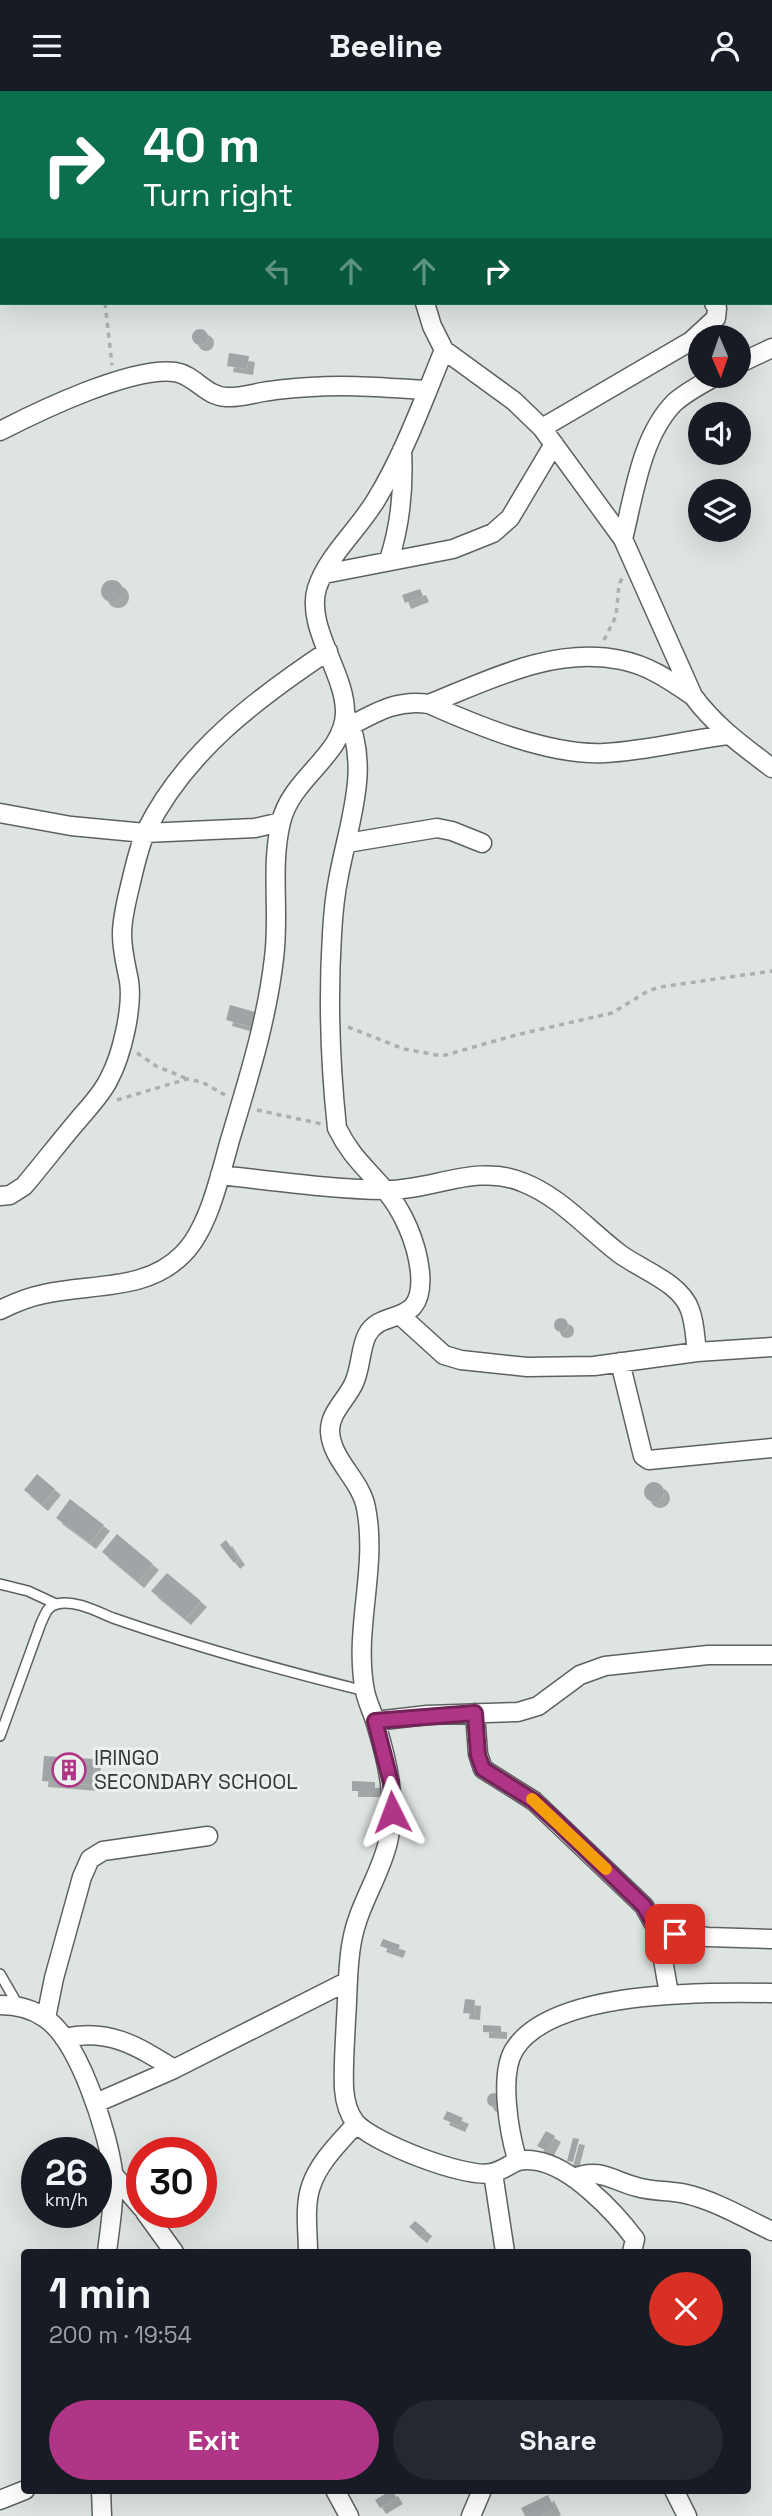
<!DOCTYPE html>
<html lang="en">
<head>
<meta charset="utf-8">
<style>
	body { margin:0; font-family:"Space Grotesk",sans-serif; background:#242831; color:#f1f3f6; height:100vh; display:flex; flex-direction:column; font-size:26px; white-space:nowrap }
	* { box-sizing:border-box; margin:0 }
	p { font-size:23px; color:#9ea1a6 }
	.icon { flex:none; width:38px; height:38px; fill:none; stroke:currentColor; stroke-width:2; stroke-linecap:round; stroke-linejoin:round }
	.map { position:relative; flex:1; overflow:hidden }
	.drawer { position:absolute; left:21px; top:2158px; width:730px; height:245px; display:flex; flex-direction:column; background:#171b24; border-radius:7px; box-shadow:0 7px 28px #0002 }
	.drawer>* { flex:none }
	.banner { position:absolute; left:0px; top:0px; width:774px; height:214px; box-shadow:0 7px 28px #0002; background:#0b6e4f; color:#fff; overflow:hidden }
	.needle { width:46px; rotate:178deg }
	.fabs { position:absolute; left:688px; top:234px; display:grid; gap:14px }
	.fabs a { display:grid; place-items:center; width:63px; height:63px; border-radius:50%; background:#171b24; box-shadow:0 7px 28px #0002; font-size:35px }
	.speed { position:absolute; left:21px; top:2046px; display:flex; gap:14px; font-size:35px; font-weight:700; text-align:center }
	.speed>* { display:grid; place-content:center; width:91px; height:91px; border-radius:50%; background:#171b24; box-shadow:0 7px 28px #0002; line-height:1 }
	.speed small { font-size:18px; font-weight:400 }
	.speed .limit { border:10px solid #d22; background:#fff; color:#111 }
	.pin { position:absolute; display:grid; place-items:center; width:60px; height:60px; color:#fff; margin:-30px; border-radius:14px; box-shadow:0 4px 10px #0006 }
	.me { position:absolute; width:77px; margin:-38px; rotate:357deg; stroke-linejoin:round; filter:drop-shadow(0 0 5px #0008) }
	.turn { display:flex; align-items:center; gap:24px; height:147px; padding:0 28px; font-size:32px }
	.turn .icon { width:91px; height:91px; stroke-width:2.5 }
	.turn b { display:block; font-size:49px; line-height:60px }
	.lanes { display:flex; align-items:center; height:66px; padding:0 28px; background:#0003; justify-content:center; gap:35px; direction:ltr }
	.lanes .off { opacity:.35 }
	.round { display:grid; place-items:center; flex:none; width:74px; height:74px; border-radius:37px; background:#242831 }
	.summary { display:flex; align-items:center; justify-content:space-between; height:119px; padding:0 28px }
	h1 { font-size:42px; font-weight:700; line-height:52px }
	.cta { display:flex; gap:14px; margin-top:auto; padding:14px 28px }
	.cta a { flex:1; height:80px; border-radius:42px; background:#b13586; color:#fff; font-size:28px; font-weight:700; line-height:80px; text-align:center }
	.cta a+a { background:#242831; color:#f1f3f6 }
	header { display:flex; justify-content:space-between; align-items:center; height:91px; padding:0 28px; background:#171b24; font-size:32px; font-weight:700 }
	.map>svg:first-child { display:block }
</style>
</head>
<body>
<header><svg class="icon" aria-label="menu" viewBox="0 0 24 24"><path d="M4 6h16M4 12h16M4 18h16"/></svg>Beeline<svg class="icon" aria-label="person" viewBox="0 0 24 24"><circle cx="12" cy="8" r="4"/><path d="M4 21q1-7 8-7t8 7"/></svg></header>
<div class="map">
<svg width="772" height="2425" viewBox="0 0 772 2425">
	<defs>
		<filter id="shadow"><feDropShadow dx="6" dy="6" stdDeviation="0" flood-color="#0004"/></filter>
	</defs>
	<rect width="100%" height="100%" fill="#dee4e2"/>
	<path fill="#9fa5a6" filter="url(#shadow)" d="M192 246a8 8 0 1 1 16 0a8 8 0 1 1-16 0Z
		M229 262 249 265 247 278 227 275Z
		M101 500a11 11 0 1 1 22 0a11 11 0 1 1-22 0Z
		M420 498 423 505 405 512 402 504Z
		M230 914 255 921 251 936 226 929Z
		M554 1234a7 7 0 1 1 14 0a7 7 0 1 1-14 0Z
		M37 1383 55 1398 42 1414 24 1399Z
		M644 1401a10 10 0 1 1 20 0a10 10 0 1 1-20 0Z
		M70 1408 104 1434 90 1452 56 1427Z
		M117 1443 153 1473 138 1491 102 1461Z
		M226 1449 239 1468 234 1472 220 1454Z
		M167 1482 201 1510 185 1528 151 1500Z
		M44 1665 95 1668 93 1694 42 1690Z
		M352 1690 375 1691V1700H352Z
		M383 1848 400 1854 397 1861 380 1855Z
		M465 1908 475 1909 474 1923 463 1922Z
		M483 1934 501 1935V1942L483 1941Z
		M487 2009a7 7 0 1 1 14 0a7 7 0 1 1-14 0Z
		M447 2020 463 2027 459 2035 443 2028Z
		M546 2040 555 2045 547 2060 537 2055Z
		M573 2047 579 2048 573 2071 567 2070Z
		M415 2130 426 2139 421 2146 409 2136Z
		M392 2399 397 2407 380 2417 375 2409Z
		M548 2404 555 2418 541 2425H525L521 2417Z"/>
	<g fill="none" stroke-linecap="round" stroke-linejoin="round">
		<defs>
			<path id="lane" d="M0 1493 28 1500 56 1513
				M0 1645 41 1532C45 1524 47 1515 57 1513 74 1508 98 1521 113 1527 196 1556 280 1579 365 1600
				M0 1883 18 1914"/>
			<path id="street" d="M561 0 562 2
				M55 2 56 0
				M367 2V0
				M0 39H2
				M425 212 432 235 444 259 514 310 542 337 623 448 693 605C715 635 743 655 772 677
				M738 273 772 257
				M542 337 691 250 716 227 717 217 714 212
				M0 340C39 320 132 275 175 281 195 284 205 305 226 306 239 307 251 303 263 301 279 298 295 297 311 296 350 293 389 297 428 299
				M623 448C634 404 641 346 674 312 686 301 702 293 716 285
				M389 469C401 432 404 398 402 359
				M324 483 453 458 493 442 510 427 554 353
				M429 613C489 589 554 555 621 569 648 574 671 590 693 605
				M345 622C372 673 349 731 339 784 335 803 333 824 332 843 328 907 330 972 337 1037 350 1064 365 1076 384 1098 403 1119 417 1152 420 1181 425 1239 382 1215 367 1244 360 1258 361 1277 354 1292 347 1308 329 1322 330 1341 332 1370 361 1389 366 1417 378 1477 353 1540 365 1600 367 1611 373 1622 376 1633 388 1672 397 1711 388 1751 380 1785 358 1815 352 1850 347 1875 348 1902 346 1928 345 1951 343 1975 344 1998 345 2010 348 2022 355 2031 371 2051 466 2088 491 2082 511 2078 512 2065 537 2070 572 2076 614 2120 635 2148L632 2161
				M352 634C378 620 399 608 429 613 478 635 551 665 605 662 646 660 687 649 728 644
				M0 722 71 735 145 742 255 737 281 731
				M347 752 437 737 452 740 482 752
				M220 1084C275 1090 330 1098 385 1099 431 1100 476 1072 522 1091 561 1106 587 1138 620 1163 642 1179 681 1192 690 1219 695 1232 695 1247 697 1261
				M0 1105 10 1104 24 1095C41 1075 57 1054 74 1034 86 1019 101 1005 109 988 122 964 133 916 129 890 126 874 122 860 122 843 122 826 127 808 131 791 135 774 139 756 146 740 185 661 256 608 328 560
				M0 1219C14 1212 29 1206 44 1203 91 1192 146 1201 183 1163 209 1137 220 1084 230 1049 248 989 267 929 274 867 280 822 270 776 281 731 291 687 344 664 345 622 346 583 305 536 317 497 328 464 358 439 376 409 404 363 423 310 444 259
				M401 1225 444 1264 461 1269 527 1276 594 1275 697 1261 772 1256
				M620 1271 643 1365 649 1369 772 1357
				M475 1622 478 1663 483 1678 534 1710 644 1815 658 1840 669 1903
				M375 1630 427 1624 518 1621 538 1615 580 1584 605 1575 708 1564H772
				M658 1840 708 1846 772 1848
				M0 1914C16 1914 31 1917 45 1927 79 1949 108 2042 113 2081 115 2107 110 2136 107 2161
				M46 1927 54 1887 82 1786 90 1768 103 1760 208 1745
				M64 1947C109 1937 137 1955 174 1978
				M96 2012 174 1978 348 1890
				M517 2068C509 2041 499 1984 514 1959 551 1898 709 1901 772 1902
				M493 2082 505 2161
				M113 2083 142 2117
				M574 2087C599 2076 613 2090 637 2096 653 2101 670 2099 686 2103 716 2110 744 2127 772 2140
				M145 2121 174 2161
				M308 2161C308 2141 304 2115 311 2095 319 2071 339 2052 356 2033
				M101 2399 102 2425
				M335 2399 349 2425
				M674 2399 687 2425
				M0 2409 25 2399
				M471 2425 482 2399"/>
		</defs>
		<use href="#lane" stroke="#5d6260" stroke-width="12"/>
		<use href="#street" stroke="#5d6260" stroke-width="21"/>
		<path stroke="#abb0ae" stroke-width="3.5" stroke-dasharray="5 5" stroke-linecap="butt" d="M178 2 179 0
			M105 212 112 274
			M604 549 616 525 619 494 622 487
			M348 936 404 958 442 965 516 944 612 922 648 900 660 896 772 880
			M137 962 156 975 185 987
			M117 1009 187 988 202 991 225 1004
			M257 1019 322 1033"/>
		<use href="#lane" stroke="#fff" stroke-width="9"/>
		<use href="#street" stroke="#fff" stroke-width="18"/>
	</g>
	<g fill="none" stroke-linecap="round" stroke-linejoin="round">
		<defs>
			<path id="route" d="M392 1721 391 1692 375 1630 475 1622 478 1664 483 1678 534 1710 558 1732 644 1815 658 1840 675 1843"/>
		</defs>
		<use href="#route" stroke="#732257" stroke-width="18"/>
		<use href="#route" stroke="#b13586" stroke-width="12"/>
		<path stroke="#f59e0b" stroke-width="12" d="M532 1708 606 1778"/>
	</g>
	<defs>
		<symbol id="building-ring" viewBox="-11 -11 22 22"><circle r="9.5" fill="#ebf1ef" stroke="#b13586" stroke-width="1.5"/><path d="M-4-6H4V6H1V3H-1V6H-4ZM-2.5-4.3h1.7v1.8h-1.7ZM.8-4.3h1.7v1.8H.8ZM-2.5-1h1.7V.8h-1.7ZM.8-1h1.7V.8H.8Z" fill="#b13586"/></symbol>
	</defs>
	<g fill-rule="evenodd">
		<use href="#building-ring" x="50" y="1660" width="38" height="38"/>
	</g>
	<g text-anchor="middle" stroke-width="6" stroke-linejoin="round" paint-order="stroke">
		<g font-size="21" fill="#363837" stroke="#ebf1ef" text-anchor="start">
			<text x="94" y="1674">IRINGO<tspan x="94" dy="24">SECONDARY SCHOOL</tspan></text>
		</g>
	</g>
</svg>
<div class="fabs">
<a><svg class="needle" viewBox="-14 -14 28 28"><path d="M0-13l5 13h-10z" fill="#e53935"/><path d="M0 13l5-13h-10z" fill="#9ea1a6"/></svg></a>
<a><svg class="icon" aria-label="sound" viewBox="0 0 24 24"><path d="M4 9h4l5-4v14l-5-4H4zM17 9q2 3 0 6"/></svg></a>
<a><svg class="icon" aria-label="layers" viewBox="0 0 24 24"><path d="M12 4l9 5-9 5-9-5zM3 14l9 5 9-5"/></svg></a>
</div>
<div class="speed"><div>26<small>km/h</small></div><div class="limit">30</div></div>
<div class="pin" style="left:675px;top:1843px;background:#d93025"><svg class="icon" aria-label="arrive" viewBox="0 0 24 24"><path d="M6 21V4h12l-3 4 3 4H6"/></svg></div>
<svg class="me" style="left:392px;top:1721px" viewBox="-20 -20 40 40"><path d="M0-17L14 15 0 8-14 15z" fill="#b13586" stroke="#fff" stroke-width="4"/></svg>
<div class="banner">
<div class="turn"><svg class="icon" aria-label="right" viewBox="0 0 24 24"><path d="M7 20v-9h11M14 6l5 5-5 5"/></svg><div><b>40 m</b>Turn right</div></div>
<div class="lanes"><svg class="icon off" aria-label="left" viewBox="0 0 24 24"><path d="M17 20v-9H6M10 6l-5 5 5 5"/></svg><svg class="icon off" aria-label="ahead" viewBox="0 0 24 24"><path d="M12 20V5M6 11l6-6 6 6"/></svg><svg class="icon off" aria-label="ahead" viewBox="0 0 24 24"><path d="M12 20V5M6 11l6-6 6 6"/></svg><svg class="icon" aria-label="right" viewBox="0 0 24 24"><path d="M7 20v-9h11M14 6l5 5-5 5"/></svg></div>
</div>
<section class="drawer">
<div class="summary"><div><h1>1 min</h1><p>200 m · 19:54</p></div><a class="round" style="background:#d93025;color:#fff"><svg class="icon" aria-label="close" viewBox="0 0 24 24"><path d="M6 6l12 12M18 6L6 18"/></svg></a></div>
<div class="cta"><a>Exit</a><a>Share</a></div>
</section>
</div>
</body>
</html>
